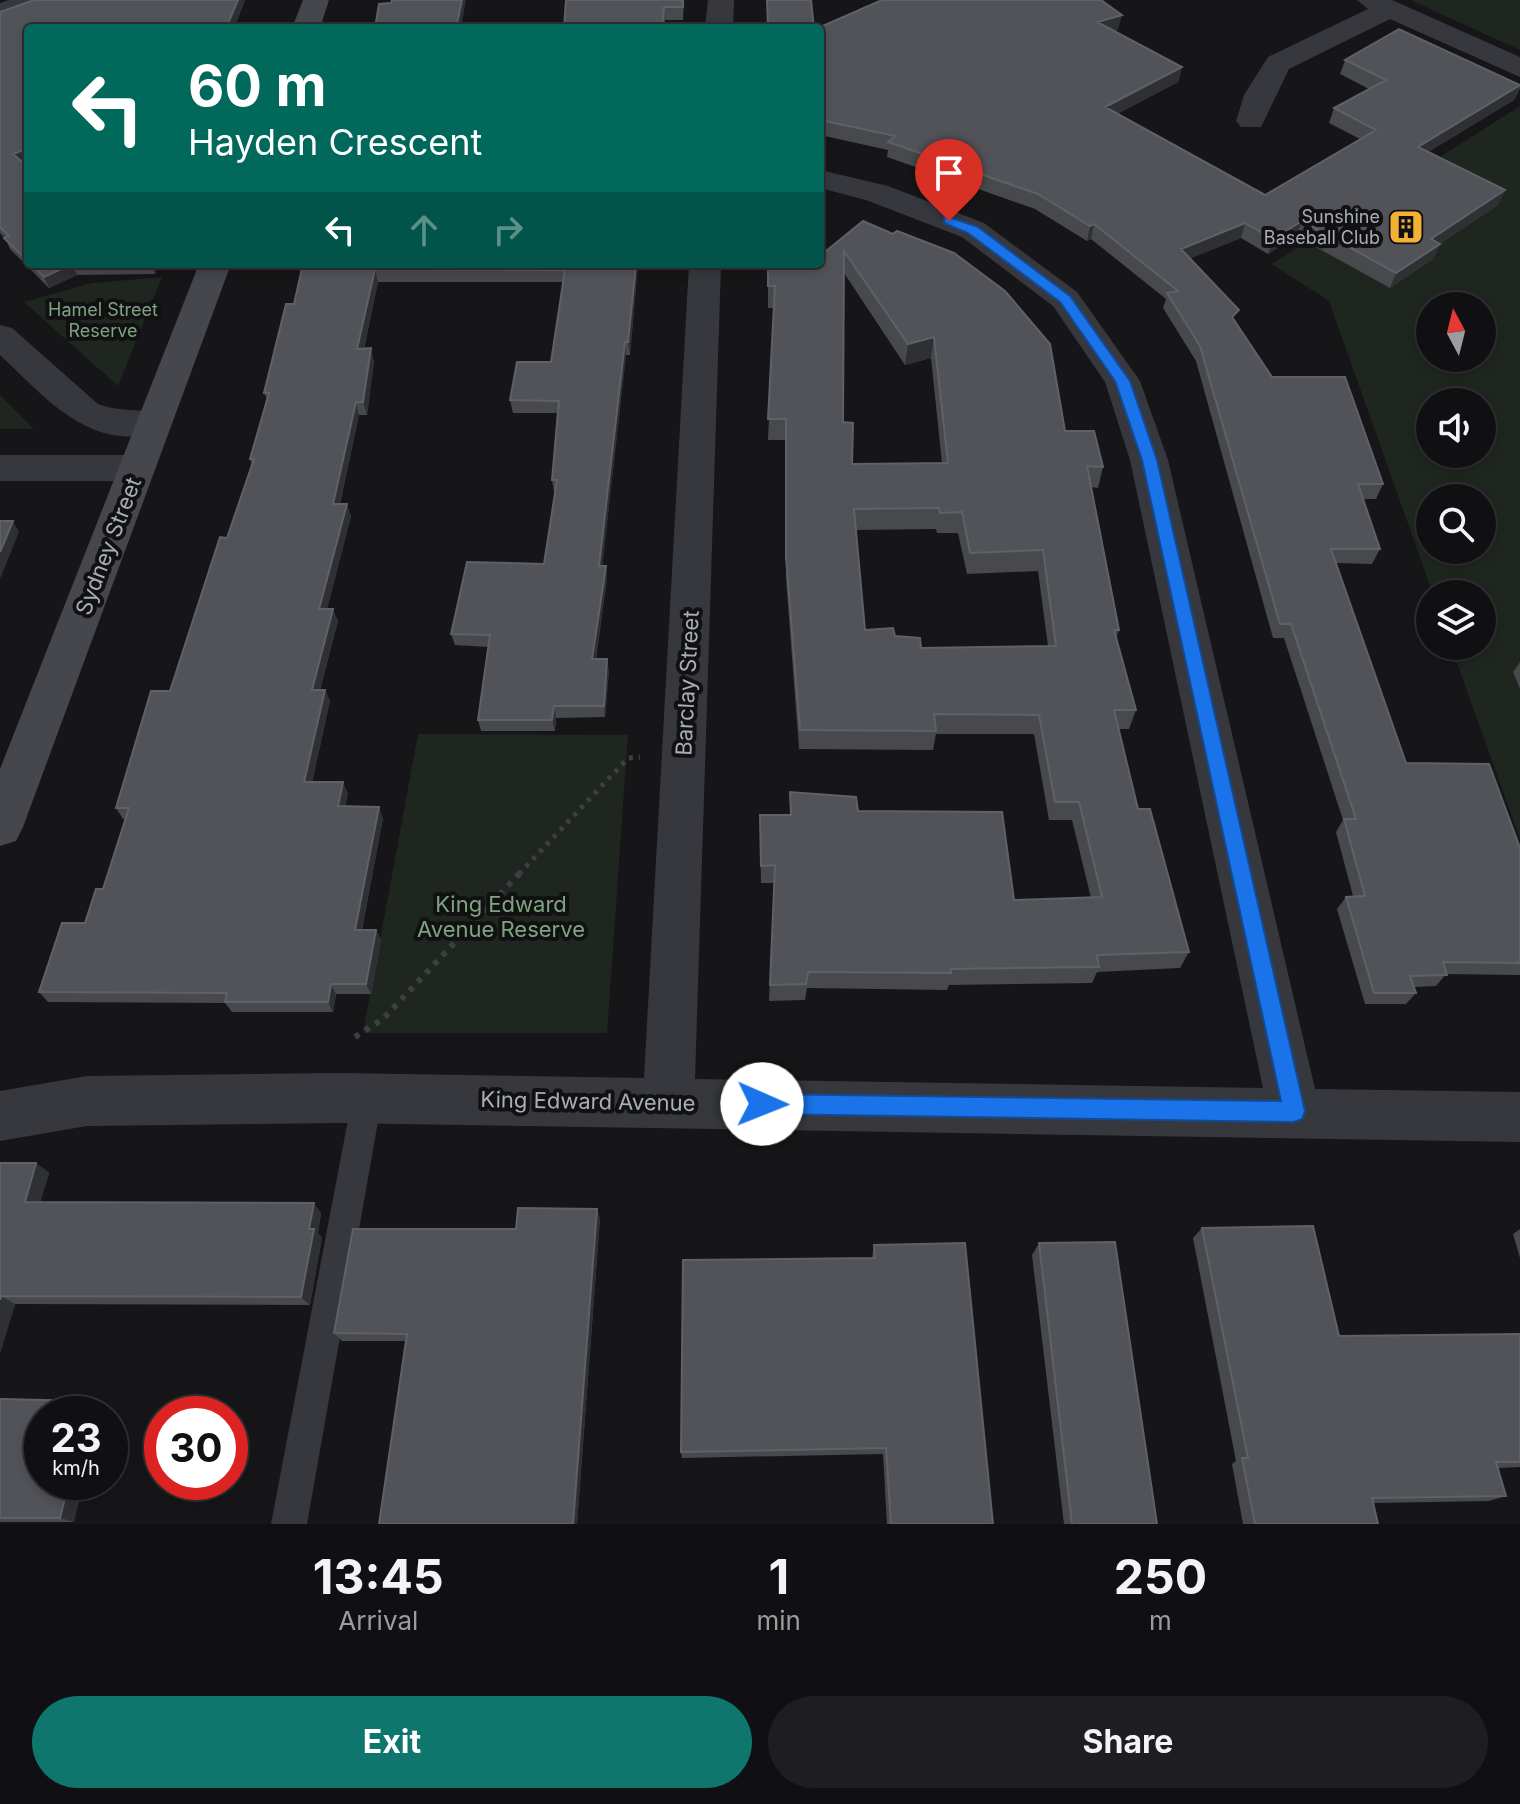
<!DOCTYPE html>
<html lang="en">
<head>
<meta charset="utf-8">
<style>
	body { margin:0; font-family:Inter,sans-serif; background:#1e1e20; color:#f1f3f6; height:100vh; display:flex; flex-direction:column; font-size:30px; white-space:nowrap }
	* { box-sizing:border-box; margin:0 }
	p { font-size:26px; color:#9c9d9f }
	.icon { flex:none; width:44px; height:44px; fill:none; stroke:currentColor; stroke-width:2; stroke-linecap:round; stroke-linejoin:round }
	.map { position:relative; height:1524px; overflow:hidden }
	.panel { display:flex; flex-direction:column; background:#101012; flex:1 }
	.panel>* { flex:none }
	.banner { position:absolute; left:24px; top:24px; width:800px; height:244px; border-radius:8px; box-shadow:0 4px 12px #0003,0 0 0 2px #303032; background:#00695c; color:#fff; overflow:hidden }
	.needle { width:52px; rotate:353deg }
	.fabs { position:absolute; left:1416px; top:292px; display:grid; gap:16px }
	.fabs a { display:grid; place-items:center; width:80px; height:80px; border-radius:50%; background:#101012; box-shadow:0 4px 12px #0003,0 0 0 2px #303032; font-size:40px }
	.speed { position:absolute; left:24px; top:1396px; display:flex; gap:16px; font-size:40px; font-weight:700; text-align:center }
	.speed>* { display:grid; place-content:center; width:104px; height:104px; border-radius:50%; background:#101012; box-shadow:0 4px 12px #0003,0 0 0 2px #303032; line-height:1 }
	.speed small { font-size:20px; font-weight:400 }
	.speed .limit { border:12px solid #d22; background:#fff; color:#111 }
	.pin { position:absolute; display:grid; place-items:center; width:68px; height:68px; color:#fff; margin:-82px -34px; border-radius:50% 50% 50% 0; rotate:-45deg; box-shadow:0 0 8px #0007 }
	.pin .icon { rotate:45deg }
	.me { position:absolute; width:88px; margin:-44px; rotate:91deg; stroke-linejoin:round; filter:drop-shadow(0 0 6px #0008) }
	.turn { display:flex; align-items:center; gap:28px; height:168px; padding:0 32px; font-size:36px }
	.turn .icon { width:104px; height:104px; stroke-width:2.5 }
	.turn b { display:block; font-size:56px; line-height:68px }
	.lanes { display:flex; align-items:center; height:76px; padding:0 32px; background:#0003; justify-content:center; gap:40px; direction:ltr }
	.lanes .off { opacity:.35 }
	.eta { display:flex; justify-content:space-evenly; align-items:center; height:136px; text-align:center }
	.eta b { font-size:48px; font-weight:700; line-height:56px }
	.primary-button { display:flex; gap:16px; margin-top:auto; padding:16px 32px }
	.primary-button a { flex:1; height:92px; border-radius:48px; background:#0f766e; color:#fff; font-size:32px; font-weight:700; line-height:92px; text-align:center }
	.primary-button a+a { background:#1e1e20; color:#f1f3f6 }
	.map>svg:first-child { display:block }
</style>
</head>
<body>
<div class="map">
<svg width="1520" height="1524" viewBox="0 0 1520 1524">
	<rect width="100%" height="100%" fill="#161618"/>
	<path fill="#1e261f" fill-rule="evenodd" d="M1410 0H1520V50Z
		M1520 106V839L1451 646H1482V594H1433L1329 301 1272 264ZM1430 306H1482V358H1430ZM1430 402H1482V454H1430ZM1430 498H1482V550H1430Z
		M162 277 118 386 24 302 92 283Z
		M0 395 34 429H0Z
		M418 734 628 735 607 1033H363Z"/>
	<g fill="none" stroke-linecap="round" stroke-linejoin="round">
		<path stroke="#3d3f44" stroke-width="5" stroke-dasharray="4 6" stroke-linecap="butt" d="M519 874 628 758 640 757"/>
		<path stroke="#3d3f44" stroke-width="6" stroke-dasharray="5 7" stroke-linecap="butt" d="M355 1037 383 1019 521 872"/>
		<path fill="#37383d" fill-rule="evenodd" d="M367 1084 378 1089 382 1099 307 1524H271L352 1099 356 1089Z"/>
		<path fill="#37383d" fill-rule="evenodd" d="M9 0H46L43 6 0 21V3Z
			M708 0H734L733 28H705Z
			M1357 0H1392L1520 57V77L1390 19 1289 69 1261 127H1241L1236 121 1244 95 1268 57 1368 9Z
			M820 170 888 186 984 223 1077 292 1140 381 1168 460 1315 1089 1520 1092V1142L337 1123 87 1126 0 1141V1091L87 1076 337 1073 644 1078 689 264H721L695 1079 1263 1088 1130 460 1105 382 1053 306 962 237 866 200 820 188Z
			M0 325 12 328 98 404C121 413 144 408 167 414L172 423 167 432C90 453 50 402 0 355Z
			M0 455H137L150 459 156 468 150 477 137 481H0Z"/>
		<path fill="#45474d" fill-rule="evenodd" d="M303 0H329L320 28H292Z
			M199 264H231L23 827 16 841 0 846V769Z"/>
	</g>
	<path fill="#47494d" fill-rule="evenodd" d="M245 0 234 28H28V161L24 163 28 167V264H159L155 274 77 275 49 288 10 249 5 238 0 233V12Z
		M566 0H684L683 20H665L664 28H564Z
		M820 28 1118 30 1114 31 1182 67 1178 82 1117 114 1265 195 1360 139 1329 123 1334 108 1369 89 1340 74 1345 60 1520 85V88L1514 100 1428 152 1505 190 1498 205 1440 244 1433 259 1390 288 1296 236 1268 254 1241 238 1190 258 1235 321 1272 377 1383 484 1376 499H1363L1380 549 1372 564 1336 563 1406 763 1520 848V975L1446 974 1436 986 1414 987 1416 993 1406 1004H1365L1337 909 1346 897 1353 896 1336 832 1343 820 1284 638H1273L1196 361 1163 308 1166 299 1091 239 1087 241 1035 209 887 157 888 150 820 135Z
		M863 221 1065 431 1103 467 1098 488 1091 487 1119 630 1116 638 1136 710 1129 729H1119L1138 809 1189 952 1180 968 1097 972 1092 983 949 985 947 990 807 988 805 1000 769 1001 774 883H761L760 815H790V792L858 811 1014 900 1091 898 1072 820H1049L1034 734H936L933 750 799 749 786 578V440H768L774 308H768V264H820ZM844 273 905 365 931 358 942 463 852 464 843 422ZM936 529 937 533H958L967 574 1038 571 1048 646 921 648 895 636 865 630 856 530Z
		M303 264H638L630 355H626L602 566H606L607 578 596 659 609 670 605 717 556 718 555 731H481L478 720 488 647 455 645 451 634 544 564 555 492H554L552 480 557 413H513L510 400 551 362 563 282H378L364 349 374 361 367 415H359L340 504 351 516 327 609 338 621 320 690H325L330 701 312 782 348 793 345 806 383 818 362 930H376L381 940 371 994H336L333 1012H232L225 1003 48 1002 39 992 85 923 103 889 126 819H123L116 808 170 691 227 538 252 464 250 459 267 399 264 393 294 304Z
		M1520 662V689L1513 672Z
		M0 1163H36L49 1173 40 1202 321 1213 318 1233 322 1238 310 1305 15 1304 0 1353Z
		M600 1218 577 1524H379L406 1341H342L334 1333 516 1229Z
		M1202 1228 1339 1336 1520 1334V1467L1498 1468 1506 1496 1489 1501 1373 1503 1378 1524H1243L1232 1464 1236 1461 1193 1238Z
		M1520 1229V1258L1513 1234Z
		M1039 1243 1157 1524H1064L1032 1255Z
		M874 1245 993 1524H887L883 1454 682 1458 681 1452 872 1258Z
		M0 1399 90 1401 103 1407 101 1414H42L74 1522H0Z"/>
	<path fill="#2f3033" d="M238 0H245L234 28H226Z
		M462 0H466L461 28H456Z
		M1122 15 1118 30 1094 37 1097 22Z
		M1182 67 1178 82 1101 122 1105 107Z
		M1520 86 1514 100 1412 162 1418 147Z
		M28 148V161L18 165 13 154Z
		M1505 190 1498 205 1440 244 1433 259 1390 288 1396 273 1431 239Z
		M1302 221 1296 236 1268 254 1273 239Z
		M1245 223 1241 238 1177 264 1181 249Z
		M1094 224 1091 239 1087 241 1090 226Z
		M72 264 77 275 49 288 44 277Z
		M151 264H159L155 274Z
		M636 264H638L630 355 628 342Z
		M375 269 378 282 361 361 357 349Z
		M934 337 931 358 905 365 908 344Z
		M625 342 626 355 601 578 599 566Z
		M371 348 374 361 367 415 363 402Z
		M356 402 359 415 337 516 333 504Z
		M347 504 351 516 324 621 319 609Z
		M13 521 19 532 0 579V552Z
		M606 566 607 578 594 671 592 659Z
		M333 609 338 621 317 701 312 690Z
		M607 659 609 670 605 717 604 706Z
		M325 690 330 701 310 793 304 782Z
		M554 706 556 718 555 731 552 720Z
		M343 782 348 793 343 817 338 806Z
		M379 807 383 818 360 940 355 930Z
		M376 930 381 940 371 994 366 984Z
		M331 984 336 994 333 1012 328 1002Z
		M36 1163 49 1173 38 1211 25 1202Z
		M314 1203 321 1213 318 1233 322 1238 310 1305 301 1297 309 1229Z
		M597 1209 600 1218 577 1524H573Z
		M1 1296 15 1304 0 1353V1300Z
		M90 1401 103 1407 101 1414H87Z
		M69 1482H84L74 1522 60 1518Z"/>
	<path fill="#525359" stroke="#5f6168" stroke-width="2" fill-rule="evenodd" d="M34 0H238L226 28H28V148L13 154 28 167V261L4 238 9 236 0 227V12Z
		M392 0H462L456 28H375L379 4 391 3Z
		M566 0H683V7H664L662 28H564Z
		M767 0H811L814 28H768Z
		M882 0H1101L1122 15 1097 22 1182 67 1105 107 1265 195 1376 130 1334 108 1386 80 1345 60 1399 29 1520 85 1418 147 1505 190 1431 239 1440 244 1396 273 1302 221 1273 239 1245 223 1181 249 1239 310 1232 317 1272 377H1345L1383 484H1358L1380 549H1331L1406 763 1489 764 1520 848V963L1443 962 1447 975 1410 976 1416 993H1374L1346 897 1365 896 1344 819H1356L1291 624H1280L1200 346 1167 293 1178 291 1094 224 1090 226 1038 194 888 142 895 136 820 120V28H818Z
		M863 221 893 234 897 231 954 253 1005 291 1050 344 1065 431H1094L1103 467 1087 466 1119 630H1114L1136 710H1114L1138 809H1150L1189 952 1097 955 1099 967 951 969V973L808 972 806 984 770 985 775 865 761 866 760 815H791L790 792 856 797 858 811 1002 812 1014 900 1102 897 1079 802H1055L1039 715 934 714 936 731 800 730 786 557V419H768L775 286H768V264H820V256ZM844 251 908 344 934 337 948 463 852 464 853 423 843 422ZM939 508 940 513 962 512 970 553 1043 550 1056 646 921 648 920 638 895 636 893 628 865 630 854 509Z
		M31 264H85H72L44 277Z
		M303 264H636L628 342H625L599 566H606L592 659H607L604 706H554L552 720H478L490 635 451 634 467 562 544 564 557 480H552L559 401 510 400 517 362H551L565 270 375 269 357 349 371 348 363 402H356L333 504H347L319 609H333L312 690H325L304 782H343L338 806 379 807 355 930H376L366 984H331L328 1002H225L227 993 39 992 62 923H85L96 889H103L129 808H116L151 691H170L220 537 227 538 254 459H250L269 393H264L286 304H294Z
		M0 521H13L0 552Z
		M0 1163H36L25 1202 314 1203 309 1229H314L301 1297 1 1296 0 1300Z
		M518 1208 597 1209 573 1524H379L407 1334 334 1333 353 1229H516Z
		M1313 1226 1339 1336 1520 1334V1462H1496L1506 1496 1372 1498 1378 1524H1255L1242 1458H1248L1202 1228Z
		M1115 1242 1157 1524H1072L1039 1243Z
		M965 1243 993 1524H891L886 1448 681 1452 683 1260 875 1258 874 1245Z
		M0 1399 90 1401 87 1414H42V1482H69L60 1518H0Z"/>
	<path fill="#1a73e8" stroke="#114b97" stroke-width="2" d="M949 217 978 227 1070 296 1130 381 1157 460 1305 1111 1302 1119 1294 1122 762 1114 754 1111 751 1104 754 1097 762 1094 1281 1101 1142 460 1115 381 1060 302 968 233 944 223V218Z"/>
	<defs>
		<symbol id="building-square" viewBox="-11 -11 22 22"><rect x="-9" y="-9" width="18" height="18" rx="4" fill="#f2b134" stroke="#111113"/><path d="M-4-6H4V6H1V3H-1V6H-4ZM-2.5-4.3h1.7v1.8h-1.7ZM.8-4.3h1.7v1.8H.8ZM-2.5-1h1.7V.8h-1.7ZM.8-1h1.7V.8H.8Z" fill="#111"/></symbol>
	</defs>
	<g fill-rule="evenodd">
		<use href="#building-square" x="1386" y="207" width="40" height="40"/>
	</g>
	<g text-anchor="middle" stroke-width="8" stroke-linejoin="round" paint-order="stroke">
		<g font-size="18" fill="#a8adb8" stroke="#111113" text-anchor="end">
			<text x="1380" y="223">Sunshine<tspan x="1380" dy="21">Baseball Club</tspan></text>
		</g>
		<g font-size="18" fill="#7fa381" stroke="#111113">
			<text x="103" y="316">Hamel Street<tspan x="103" dy="21">Reserve</tspan></text>
		</g>
		<g font-size="22" fill="#a8adb8" stroke="#111113">
			<text transform="translate(108 546) rotate(-69)" y="8">Sydney Street</text>
			<text transform="translate(687 683) rotate(-87)" y="8">Barclay Street</text>
			<text transform="translate(588 1101) rotate(1)" y="8">King Edward Avenue</text>
		</g>
		<g font-size="22" fill="#7fa381" stroke="#111113">
			<text x="501" y="912">King Edward<tspan x="501" dy="25">Avenue Reserve</tspan></text>
		</g>
	</g>
</svg>
<div class="fabs">
<a><svg class="needle" viewBox="-14 -14 28 28"><path d="M0-13l5 13h-10z" fill="#e53935"/><path d="M0 13l5-13h-10z" fill="#9c9d9f"/></svg></a>
<a><svg class="icon" aria-label="sound" viewBox="0 0 24 24"><path d="M4 9h4l5-4v14l-5-4H4zM17 9q2 3 0 6"/></svg></a>
<a><svg class="icon" aria-label="search" viewBox="0 0 24 24"><circle cx="10" cy="10" r="6"/><path d="M15 15l6 6"/></svg></a>
<a><svg class="icon" aria-label="layers" viewBox="0 0 24 24"><path d="M12 4l9 5-9 5-9-5zM3 14l9 5 9-5"/></svg></a>
</div>
<div class="speed"><div>23<small>km/h</small></div><div class="limit">30</div></div>
<div class="pin" style="left:949px;top:221px;background:#d93025"><svg class="icon" aria-label="arrive" viewBox="0 0 24 24"><path d="M6 21V4h12l-3 4 3 4H6"/></svg></div>
<svg class="me" style="left:762px;top:1104px" viewBox="-20 -20 40 40"><circle r="19" fill="#fff"/><path d="M0-13L10 11 0 6-10 11z" fill="#1a73e8"/></svg>
<div class="banner">
<div class="turn"><svg class="icon" aria-label="left" viewBox="0 0 24 24"><path d="M17 20v-9H6M10 6l-5 5 5 5"/></svg><div><b>60 m</b>Hayden Crescent</div></div>
<div class="lanes"><svg class="icon" aria-label="left" viewBox="0 0 24 24"><path d="M17 20v-9H6M10 6l-5 5 5 5"/></svg><svg class="icon off" aria-label="ahead" viewBox="0 0 24 24"><path d="M12 20V5M6 11l6-6 6 6"/></svg><svg class="icon off" aria-label="right" viewBox="0 0 24 24"><path d="M7 20v-9h11M14 6l5 5-5 5"/></svg></div>
</div>
</div>
<section class="panel">
<div class="eta">
<div><b>13:45</b><p>Arrival</p></div>
<div><b>1</b><p>min</p></div>
<div><b>250</b><p>m</p></div>
</div>
<div class="primary-button"><a>Exit</a><a>Share</a></div>
</section>
</body>
</html>
